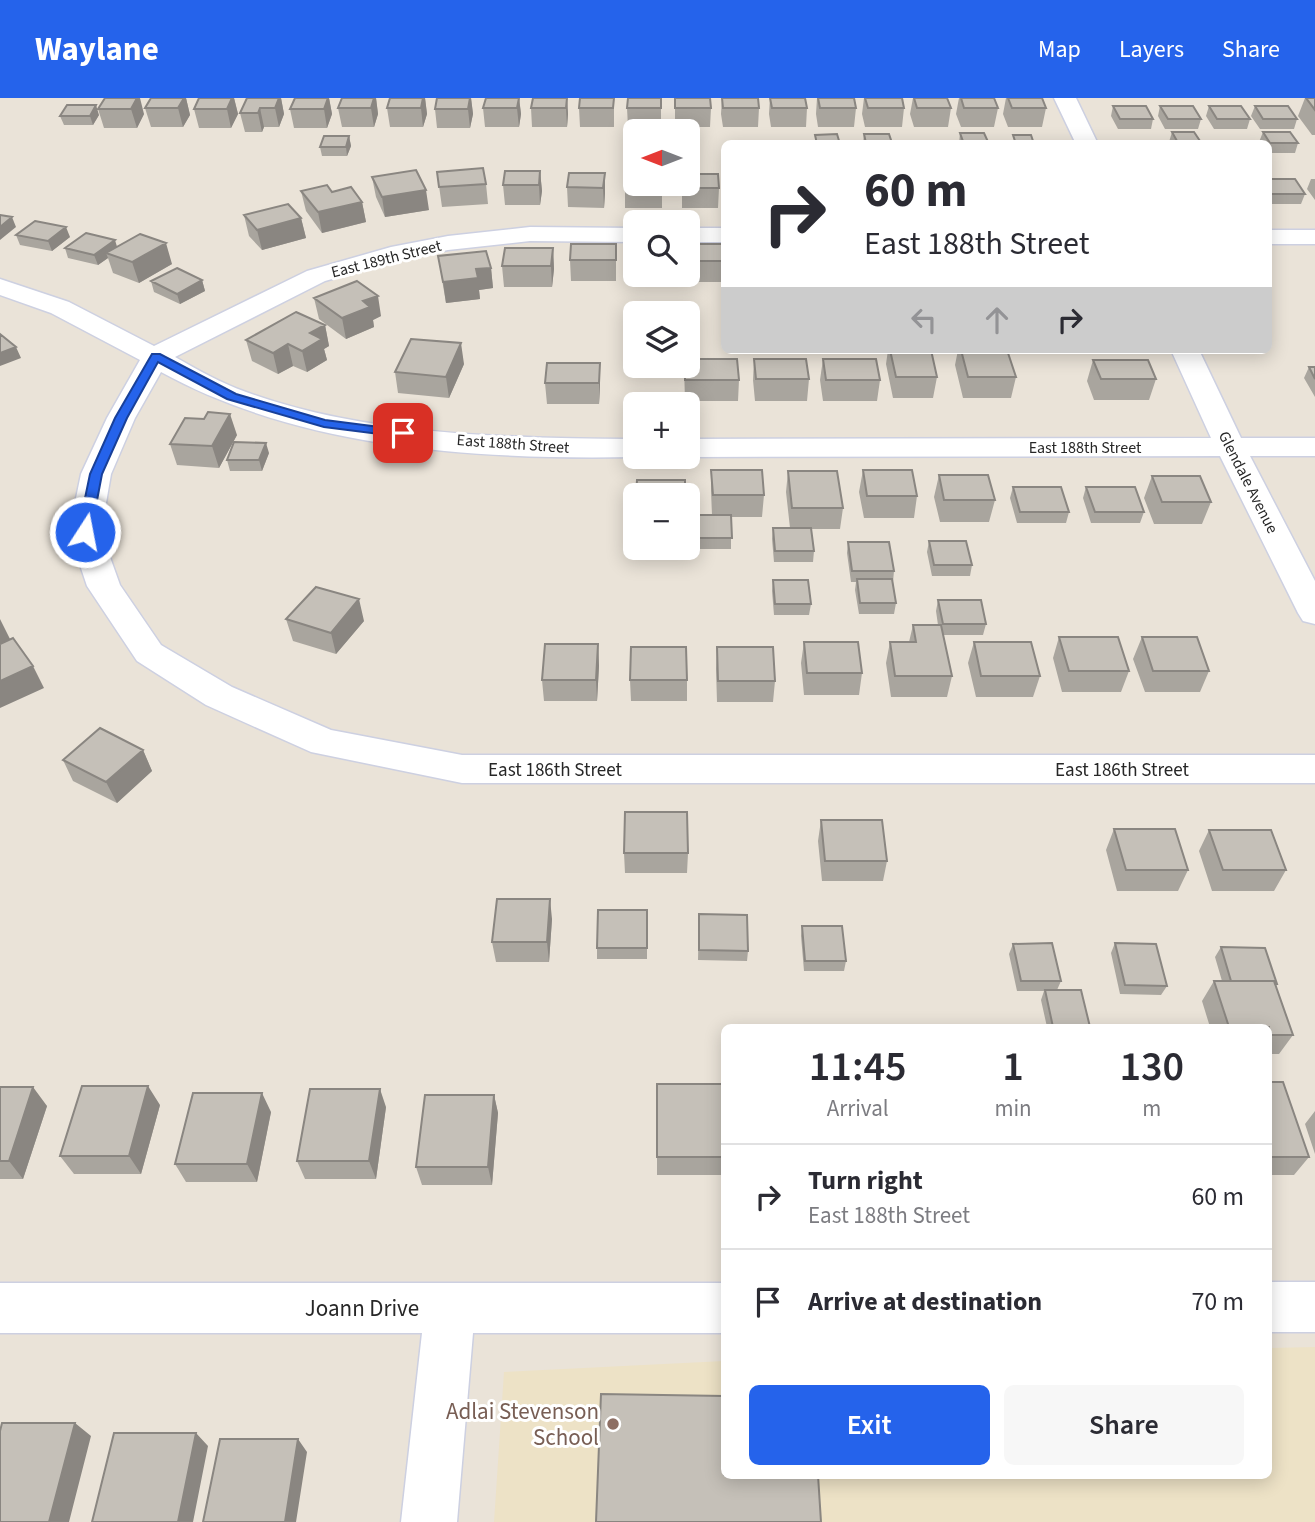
<!DOCTYPE html>
<html lang="en">
<head>
<meta charset="utf-8">
<style>
	body { margin:0; font-family:"Source Sans 3",sans-serif; background:#f7f7f7; color:#2b2b33; height:100vh; display:flex; flex-direction:column; font-size:26px; white-space:nowrap }
	* { box-sizing:border-box; margin:0 }
	p { font-size:23px; color:#7c7c81 }
	.icon { flex:none; width:38px; height:38px; fill:none; stroke:currentColor; stroke-width:2; stroke-linecap:round; stroke-linejoin:round }
	.map { position:relative; flex:1; overflow:hidden }
	.panel { position:absolute; left:721px; top:926px; width:551px; height:455px; display:flex; flex-direction:column; background:#fff; border-radius:10px; box-shadow:0 4px 18px #0003 }
	.panel>* { flex:none }
	.guide { position:absolute; left:721px; top:42px; width:551px; height:214px; border-radius:10px; box-shadow:0 4px 18px #0003; background:#fff; color:#2b2b33; overflow:hidden }
	.needle { width:46px; rotate:270deg }
	.buttons { position:absolute; left:623px; top:21px; display:grid; gap:14px }
	.buttons a { display:grid; place-items:center; width:77px; height:77px; border-radius:10px; background:#fff; box-shadow:0 4px 18px #0003; font-size:35px }
	.pin { position:absolute; display:grid; place-items:center; width:60px; height:60px; color:#fff; margin:-30px; border-radius:14px; box-shadow:0 4px 10px #0006 }
	.me { position:absolute; width:77px; margin:-38px; rotate:11deg; stroke-linejoin:round; filter:drop-shadow(0 0 5px #0008) }
	.turn { display:flex; align-items:center; gap:24px; height:147px; padding:0 28px; font-size:32px }
	.turn .icon { width:91px; height:91px; stroke-width:2.5 }
	.turn b { display:block; font-size:49px; line-height:60px }
	.lanes { display:flex; align-items:center; height:66px; padding:0 28px; background:#0003; justify-content:center; gap:35px; direction:ltr }
	.lanes .off { opacity:.35 }
	.eta { display:flex; justify-content:space-evenly; align-items:center; height:119px; text-align:center }
	.eta b { font-size:42px; font-weight:600; line-height:49px }
	.cta { display:flex; gap:14px; margin-top:auto; padding:14px 28px }
	.cta a { flex:1; height:80px; border-radius:10px; background:#2563eb; color:#fff; font-size:28px; font-weight:600; line-height:80px; text-align:center }
	.cta a+a { background:#f7f7f7; color:#2b2b33 }
	ul { padding:0; list-style:none }
	li { display:flex; align-items:center; gap:21px; height:105px; padding:0 28px; border-top:2px solid #e1e1e2 }
	li div { flex:1 }
	li b { display:block; font-size:26px }
	li em { font-style:normal }
	header { display:flex; align-items:center; gap:42px; box-sizing:border-box; height:98px; padding:0 35px; background:#2563eb; color:#fff }
	header strong { font-size:33px }
	nav { display:flex; gap:38px; margin-inline-start:auto; font-size:24px }
	.map>svg:first-child { display:block }
</style>
</head>
<body>
<header>
<strong>Waylane</strong>
<nav><a>Map</a><a>Layers</a><a>Share</a></nav>
</header>
<div class="map">
<svg width="1315" height="1424" viewBox="0 0 1315 1424">
	<rect width="100%" height="100%" fill="#eae3d8"/>
	<path fill="#ede2c6" d="M1315 1249V1424H494L504 1274 724 1263V1377H1269V1250Z"/>
	<g fill="none" stroke-linecap="round" stroke-linejoin="round">
		<defs>
			<path id="street" d="M1054 0H1076L1098 46H1076Z
				M530 129 635 130V144L530 143 448 152 395 163 325 183 175 259C198 272 221 285 246 294 366 338 508 340 635 341L636 359C478 362 301 351 161 274L135 320 111 376 101 434 120 487 161 547 232 589 331 632 462 657H1315V685H462L311 654 206 607 137 563 87 488 69 434 81 376 107 320 140 262 51 215 0 197V181L69 204 154 248 307 173 391 149 448 138Z
				M688 130H724V144H688Z
				M1269 132H1315V146H1269Z
				M1171 252H1199L1241 340H1315V358H1250L1315 483V526L1303 523 1298 515 1220 358 688 359H687L688 341 1211 340Z
				M1269 1184H1315V1234H1269Z
				M0 1185H724V1235H473L457 1424H401L422 1235H0Z"/>
		</defs>
		<use href="#street" stroke="#cdd0e1" stroke-width="3"/>
		<use href="#street" fill="#fff" fill-rule="evenodd"/>
	</g>
	<path fill="#a9a59e" d="M105 0 144 16 137 30H104L98 11Z
		M151 0H186L190 17 183 29H151L145 10Z
		M234 0 238 16 231 30H199L194 11Z
		M247 0H281L284 16 279 29H264L262 34H245L240 15Z
		M295 0H329L332 16 327 30H294L290 11Z
		M342 0H376L378 16 374 29H342L338 10Z
		M390 0H425L427 16 423 29H390L387 10Z
		M471 0 473 16 470 30H437L435 11Z
		M486 0H519L521 16 519 29H485L483 10Z
		M567 0 568 16 567 29H532L531 10Z
		M614 0V29H580L579 10Z
		M661 0V29H628L627 10Z
		M675 0 711 10 710 29H675Z
		M722 0 759 10 758 29H723L721 16Z
		M770 0H805L807 10 806 29H771L769 16Z
		M817 0H854L856 10 854 29H818L816 16Z
		M864 0H902L904 10 902 29H865L862 16Z
		M913 0H947L951 10 948 29H914L910 16Z
		M959 0H994L998 10 994 29H961L956 16Z
		M1006 0H1042L1046 10 1042 29H1008L1003 16Z
		M1305 0H1315V37H1312L1298 18Z
		M1113 8 1153 21 1151 31H1118L1111 18Z
		M1160 8 1201 21 1198 31H1165L1158 18Z
		M1209 8 1250 21 1247 31H1214L1206 18Z
		M1255 8 1297 21 1294 31H1260L1251 18Z
		M99 17 93 27H64L60 18Z
		M1172 34 1200 43 1199 46H1170L1169 44Z
		M1263 34 1298 45 1295 55H1269V46H1260L1259 44Z
		M960 35 989 46H959Z
		M864 36H889L892 46H863Z
		M349 38 351 48 347 58H322L320 49Z
		M540 73 542 93 540 107H505L503 87Z
		M437 74 486 86 488 106 442 109Z
		M605 75V95L604 110 568 109 567 89Z
		M372 79 429 112 385 119 376 99Z
		M1269 81 1305 96 1301 106H1269Z
		M1311 81H1315V102L1307 91Z
		M662 86V110H625V90Z
		M682 86 719 90 718 110H682Z
		M301 93 362 104 366 124 322 135 306 113Z
		M244 117 301 120 306 140 262 152 249 138Z
		M16 137 70 139 52 153 20 147Z
		M616 146V183H571L570 162Z
		M693 146H724V184H694Z
		M117 148 172 166 139 185 113 175 108 160 98 167 68 160 65 150Z
		M553 150 554 171 552 189H504L502 168Z
		M438 158 491 170 493 190 479 192 480 201 446 205Z
		M202 182 205 193 180 206 154 194 151 183Z
		M314 200 381 218 373 222 374 229 346 241 319 221Z
		M325 227 329 248 324 251 327 262 307 274 293 268 278 276 252 263 246 242Z
		M888 252H931L937 279 933 300H893L886 266Z
		M958 252H1007L1016 279 1011 300H963L955 267Z
		M754 261 809 281 807 303H755L753 282Z
		M823 261 880 282 877 303H823L820 282Z
		M1093 262 1156 281 1149 302H1094L1087 283Z
		M600 265V286L599 306H547L545 285Z
		M464 266 449 300 398 295 395 274Z
		M684 268 739 282 738 303H685Z
		M1309 269H1315V299L1304 280Z
		M237 337 219 370 177 367 170 346Z
		M269 355 262 373H230L227 362Z
		M711 372 764 397 762 419H731V451H695V417H712L711 393Z
		M863 372 917 398 914 420H864L859 394Z
		M788 373 843 410 840 431H811L814 453 813 464H774L772 441 773 430H790L786 394Z
		M939 377 995 402 989 424H940L934 399Z
		M1152 378 1211 404 1202 426H1154L1144 400Z
		M1013 389 1069 414 1066 425H1017L1010 400Z
		M1086 389 1144 414 1140 425H1091L1083 400Z
		M929 443 972 467 970 478H932L927 454Z
		M848 444 894 473 893 484 896 505 894 516H859L855 492 856 484H851L847 455Z
		M773 482 811 506 809 517H774L772 493Z
		M938 502 986 526 983 537H943L952 578 947 599H891L886 565 890 544H909L913 527H938L936 513Z
		M286 521 364 523 336 556 293 543Z
		M1059 539 1129 573 1121 594H1062L1053 560Z
		M1142 539 1209 573 1200 594H1145L1133 561Z
		M804 544 862 575 859 597H804L801 565Z
		M974 544 1040 578 1033 599H976L968 565Z
		M598 546 599 568 597 603H544L542 582Z
		M717 549 775 583 773 604H717L716 571Z
		M630 582H687V603H631Z
		M143 652 152 673 117 705 73 683 63 662Z
		M821 722 887 763 883 783H822L818 743Z
		M1114 731 1188 772 1178 793H1117L1106 752Z
		M1209 732 1286 772 1274 793H1212L1199 753Z
		M624 755H688L687 775H625Z
		M647 812V861H597V850Z
		M699 816 748 853 747 863 698 862Z
		M552 821 549 864H496L492 844Z
		M802 828 846 863 844 873H804L801 838Z
		M1115 845 1167 888 1161 897 1120 896 1111 855Z
		M1013 846 1061 883 1057 892 1090 929H1047L1041 902 1044 893H1017L1009 856Z
		M1221 849 1277 886 1276 888 1293 937 1279 956H1269V929H1210L1202 903 1214 883H1222L1215 859Z
		M1269 984 1309 1059 1294 1077H1269Z
		M657 986H724V1077H657Z
		M0 989 47 1008 23 1081H0Z
		M494 997 498 1015 492 1087H422L416 1069Z
		M160 1007 141 1076H74L60 1058Z
		M386 1009 376 1081H305L297 1063Z
		M1315 1013V1056L1305 1026Z
		M271 1014 257 1084H186L175 1066Z"/>
	<path fill="#8a8681" d="M137 0H140L144 16 137 30 131 11Z
		M184 0H186L190 17 183 29 178 10Z
		M232 0H234L238 16 231 30 227 11Z
		M279 0H281L284 16 279 29 275 10Z
		M328 0H329L332 16 327 30 324 11Z
		M374 0H376L378 16 374 29 371 10Z
		M423 0H425L427 16 423 29 421 10Z
		M470 0H471L473 16 470 30 468 11Z
		M519 0 521 16 519 29 517 10Z
		M567 0 568 16 567 29 566 10Z
		M96 7 99 17 93 27 90 18Z
		M260 10 264 29 262 34 258 15Z
		M349 38 351 48 347 58 346 49Z
		M540 73 542 93 540 107 539 87Z
		M605 75V95L604 110 603 90Z
		M426 92 429 112 385 119 382 99Z
		M362 104 366 124 322 135 318 114Z
		M12 119 16 129 0 142V129Z
		M301 120 306 140 262 152 257 132Z
		M66 129 70 139 52 153 48 143Z
		M115 142 118 152 106 155 108 160 98 167 94 157Z
		M166 145 172 166 139 185 132 164Z
		M553 150 554 171 552 189 551 168Z
		M491 170 493 190 479 192 480 201 446 205 443 184 476 171Z
		M202 182 205 193 180 206 177 196Z
		M378 198 381 218 373 222 374 229 346 241 342 220 363 203Z
		M325 227 329 248 324 251 327 262 307 274 302 253 310 235Z
		M461 245 464 266 449 300 446 279Z
		M288 246 293 268 278 276 273 255Z
		M16 249 21 260 0 268V255Z
		M600 265V286L599 306V285Z
		M230 316 237 337 219 370 212 348Z
		M266 345 269 355 262 373 259 362Z
		M359 501 364 523 336 556 331 535Z
		M0 521 11 543 0 547Z
		M598 546 599 568 597 603 596 582Z
		M33 568 44 590 0 610V583Z
		M143 652 152 673 117 705 106 684Z
		M550 801 552 821 549 864 547 844Z
		M148 988 160 1007 141 1076 129 1058Z
		M33 989 47 1008 23 1081 9 1063Z
		M380 991 386 1009 376 1081 369 1063Z
		M262 995 271 1014 257 1084 247 1066Z
		M494 997 498 1015 492 1087 488 1069Z
		M75 1325 91 1338 69 1424H49Z
		M196 1335 208 1348 193 1424H178Z
		M298 1341 307 1354 296 1424H285Z"/>
	<path fill="#c5c0b8" stroke="#8a8681" stroke-width="2" d="M105 0H137L131 11H98Z
		M151 0H184L178 10H145Z
		M199 0H232L227 11H194Z
		M247 0H279L275 10H260L258 15H240Z
		M295 0H328L324 11H290Z
		M342 0H374L371 10H338Z
		M390 0H423L421 10H387Z
		M437 0H470L468 11H435Z
		M486 0H519L517 10H483Z
		M533 0H567L566 10H531Z
		M580 0H614L613 10H579Z
		M628 0H661V10H627Z
		M675 0H710L711 10H675Z
		M722 0H758L759 10H723Z
		M770 0H805L807 10H772Z
		M818 0H854L856 10H820Z
		M865 0H902L904 10H868Z
		M914 0H947L951 10H917Z
		M961 0H994L998 10H964Z
		M1008 0H1042L1046 10H1012Z
		M1306 0H1315V12Z
		M67 7H96L90 18H60Z
		M1113 8H1146L1153 21H1120Z
		M1160 8H1193L1201 21H1168Z
		M1209 8H1241L1250 21H1217Z
		M1255 8H1288L1297 21H1263Z
		M1172 34H1194L1200 43H1177Z
		M1263 34H1290L1298 45H1270Z
		M960 35H984L989 46H964Z
		M837 36 840 46H817L815 37Z
		M864 36H889L892 45H866Z
		M1013 37H1031L1034 46H1016Z
		M324 38H349L346 49H320Z
		M483 70 486 86 439 89 437 74Z
		M416 72 426 92 382 99 372 79Z
		M505 73H540L539 87H503Z
		M569 75H605L603 90 567 89Z
		M625 75H635V86H662V90H625Z
		M688 76H718L719 90H682V86H688Z
		M1269 81H1295L1305 96H1269Z
		M327 87 332 94 351 89 362 104 318 114 301 93Z
		M288 106 301 120 257 132 244 117Z
		M0 117 12 119 0 129Z
		M35 123 66 129 48 143 16 137Z
		M86 135 115 142 94 157 65 150Z
		M140 136 166 145 132 164 106 155Z
		M571 146H616V162H570Z
		M693 146H724V163H694Z
		M505 150H553L551 168H502Z
		M486 153 491 170 476 171 478 180 443 184 438 158Z
		M177 170 202 182 177 196 151 183Z
		M357 183 378 198 363 203 370 209 342 220 314 200Z
		M296 214 325 227 310 235 322 241 302 253 288 246 273 255 246 242Z
		M0 236 16 249 0 255Z
		M411 241 461 245 446 279 395 274Z
		M890 252H931L937 279H896Z
		M961 252H1007L1016 279H968Z
		M688 261H737L739 282H685V268H688Z
		M754 261H806L809 281H756Z
		M823 261H876L880 282H826Z
		M1093 262H1148L1156 281H1101Z
		M547 265H600L599 285H545Z
		M1309 269H1315V281Z
		M208 314 230 316 212 348 170 346 185 320 204 321Z
		M234 344 266 345 259 362H227Z
		M711 372H762L764 397H713Z
		M863 372H912L917 398H867Z
		M788 373H837L843 410H792Z
		M939 377H988L995 402H944Z
		M1152 378H1200L1211 404H1162Z
		M637 382H685V397H636Z
		M1013 389H1061L1069 414H1020Z
		M1086 389H1135L1144 414H1095Z
		M695 417H731L732 440H695Z
		M773 430H811L814 453H775Z
		M929 443H966L972 467H934Z
		M848 444H889L894 473H852Z
		M857 481H892L896 505H860Z
		M773 482H808L811 506H775Z
		M316 489 359 501 331 535 286 521Z
		M938 502H981L986 526H943Z
		M913 527H941L952 578H895L890 544H916Z
		M1059 539H1118L1129 573H1069Z
		M1142 539H1197L1209 573H1153Z
		M13 540 33 568 0 583V546Z
		M804 544H858L862 575H807Z
		M974 544H1031L1040 578H981Z
		M545 546H598L596 582H542Z
		M631 549H686L687 582H630Z
		M717 549H773L775 583H718Z
		M100 630 143 652 106 684 63 662Z
		M625 714H687L688 755H624Z
		M821 722H882L887 763H825Z
		M1114 731H1175L1188 772H1126Z
		M1209 732H1271L1286 772H1223Z
		M497 801H550L547 844H492Z
		M598 812H647V850H597Z
		M699 816 747 817 748 853 699 852Z
		M802 828H842L846 863H805Z
		M1052 845 1061 883H1021L1013 846Z
		M1115 845 1156 846 1167 888 1125 887Z
		M1221 849 1265 850 1277 886H1275L1274 883H1231Z
		M1214 883H1274L1293 937H1269V929H1229Z
		M1045 892H1081L1090 929H1053Z
		M1269 984H1283L1309 1059H1269Z
		M657 986H724V1059H657Z
		M82 988H148L129 1058H60Z
		M0 989H33L9 1063H0Z
		M310 991H380L369 1063H297Z
		M193 995H262L247 1066H175Z
		M425 997H494L488 1069H416Z
		M601 1296 724 1298V1377H818L821 1424H596Z
		M2 1325H75L49 1424H0V1333Z
		M114 1335H196L178 1424H92Z
		M220 1341H298L285 1424H203Z"/>
	<path fill="#2563eb" stroke="#184099" stroke-width="2" d="M152 256H160L236 296 325 322 403 332 409 335 403 339 324 329 227 301 158 264 127 320 102 376 91 434 85 438 80 437 78 434 90 376 115 320Z"/>
	<circle fill="#8d6e63" stroke="#fff" stroke-width="2.5" cx="613" cy="1326" r="7"/>
	<g text-anchor="middle" stroke-width="6" stroke-linejoin="round" paint-order="stroke">
		<g font-size="16" fill="#272727" stroke="#fff">
			<text transform="translate(386 160) rotate(-14)" y="6">East 189th Street</text>
			<text transform="translate(513 345) rotate(4)" y="6">East 188th Street</text>
			<text x="1085" y="355">East 188th Street</text>
			<text transform="translate(1249 384) rotate(63)" y="6">Glendale Avenue</text>
		</g>
		<g font-size="19" fill="#272727" stroke="#fff">
			<text x="555" y="678">East 186th Street</text>
			<text x="1122" y="678">East 186th Street</text>
		</g>
		<g font-size="23" fill="#272727" stroke="#fff">
			<text x="362" y="1218">Joann Drive</text>
		</g>
		<g font-size="23" fill="#785e54" stroke="#fff" text-anchor="end">
			<text x="599" y="1321">Adlai Stevenson<tspan x="599" dy="26">School</tspan></text>
		</g>
	</g>
</svg>
<div class="buttons">
<a><svg class="needle" viewBox="-14 -14 28 28"><path d="M0-13l5 13h-10z" fill="#e53935"/><path d="M0 13l5-13h-10z" fill="#7c7c81"/></svg></a>
<a><svg class="icon" aria-label="search" viewBox="0 0 24 24"><circle cx="10" cy="10" r="6"/><path d="M15 15l6 6"/></svg></a>
<a><svg class="icon" aria-label="layers" viewBox="0 0 24 24"><path d="M12 4l9 5-9 5-9-5zM3 14l9 5 9-5"/></svg></a>
<a>+</a>
<a>−</a>
</div>
<div class="pin" style="left:403px;top:335px;background:#d93025"><svg class="icon" aria-label="arrive" viewBox="0 0 24 24"><path d="M6 21V4h12l-3 4 3 4H6"/></svg></div>
<svg class="me" style="left:85px;top:434px" viewBox="-20 -20 40 40"><circle r="17" fill="#2563eb" stroke="#fff" stroke-width="3"/><path d="M0-11L8 9 0 5-8 9z" fill="#fff"/></svg>
<div class="guide">
<div class="turn"><svg class="icon" aria-label="right" viewBox="0 0 24 24"><path d="M7 20v-9h11M14 6l5 5-5 5"/></svg><div><b>60 m</b>East 188th Street</div></div>
<div class="lanes"><svg class="icon off" aria-label="left" viewBox="0 0 24 24"><path d="M17 20v-9H6M10 6l-5 5 5 5"/></svg><svg class="icon off" aria-label="ahead" viewBox="0 0 24 24"><path d="M12 20V5M6 11l6-6 6 6"/></svg><svg class="icon" aria-label="right" viewBox="0 0 24 24"><path d="M7 20v-9h11M14 6l5 5-5 5"/></svg></div>
</div>
<section class="panel">
<div class="eta">
<div><b>11:45</b><p>Arrival</p></div>
<div><b>1</b><p>min</p></div>
<div><b>130</b><p>m</p></div>
</div>
<ul>
<li><svg class="icon" aria-label="right" viewBox="0 0 24 24"><path d="M7 20v-9h11M14 6l5 5-5 5"/></svg><div><b>Turn right</b><p>East 188th Street</p></div><em>60 m</em></li>
<li><svg class="icon" aria-label="arrive" viewBox="0 0 24 24"><path d="M6 21V4h12l-3 4 3 4H6"/></svg><div><b>Arrive at destination</b></div><em>70 m</em></li>
</ul>
<div class="cta"><a>Exit</a><a>Share</a></div>
</section>
</div>
</body>
</html>
